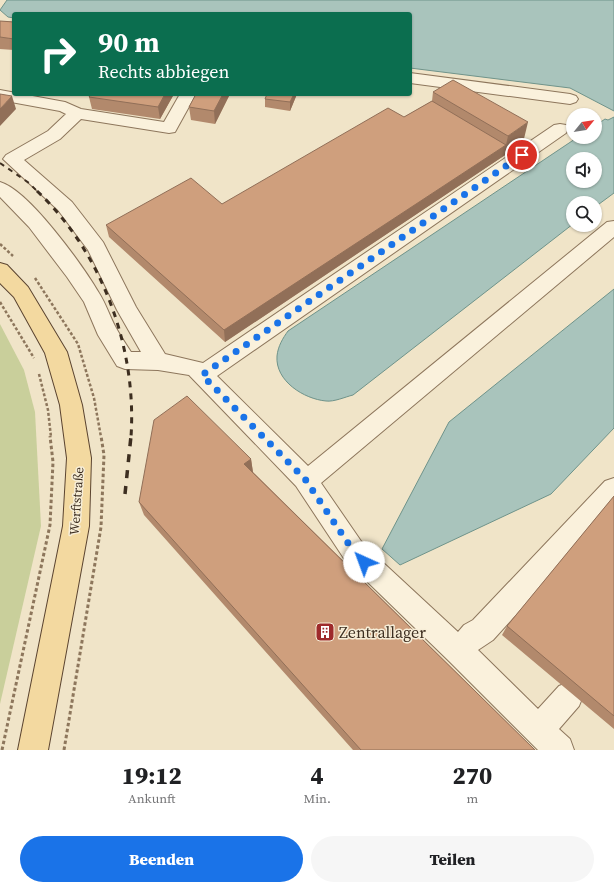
<!DOCTYPE html>
<html lang="de">
<head>
<meta charset="utf-8">
<style>
	body { margin:0; font-family:"Source Serif 4",serif; background:#f6f6f6; color:#202124; height:100vh; display:flex; flex-direction:column; font-size:15px; white-space:nowrap }
	* { box-sizing:border-box; margin:0 }
	p { font-size:13px; color:#757577 }
	.icon { flex:none; width:22px; height:22px; fill:none; stroke:currentColor; stroke-width:2; stroke-linecap:round; stroke-linejoin:round }
	.map { position:relative; height:750px; overflow:hidden }
	.side { display:flex; flex-direction:column; background:#fff; flex:1 }
	.side>* { flex:none }
	.guide { position:absolute; left:12px; top:12px; width:400px; height:84px; border-radius:4px; box-shadow:0 1px 3px #0004; background:#0b6e4f; color:#fff; overflow:hidden }
	.needle { width:26px; rotate:60deg }
	.controls { position:absolute; left:566px; top:108px; display:grid; gap:8px }
	.controls a { display:grid; place-items:center; width:36px; height:36px; border-radius:50%; background:#fff; box-shadow:0 1px 3px #0004; font-size:20px }
	.pin { position:absolute; display:grid; place-items:center; width:34px; height:34px; color:#fff; margin:-17px; border:2px solid #fff; border-radius:50%; box-shadow:0 1px 4px #0007 }
	.me { position:absolute; width:44px; margin:-22px; rotate:317deg; stroke-linejoin:round; filter:drop-shadow(0 0 3px #0008) }
	.turn { display:flex; align-items:center; gap:14px; height:84px; padding:0 20px; font-size:18px }
	.turn .icon { width:52px; height:52px; stroke-width:2.5 }
	.turn b { display:block; font-size:28px; line-height:34px }
	.eta { display:flex; justify-content:space-evenly; align-items:center; height:68px; text-align:center }
	.eta b { font-size:24px; font-weight:800; line-height:28px }
	.button { display:flex; gap:8px; margin-top:auto; padding:8px 20px }
	.button a { flex:1; height:46px; border-radius:24px; background:#1a73e8; color:#fff; font-size:16px; font-weight:800; line-height:46px; text-align:center }
	.button a+a { background:#f6f6f6; color:#202124 }
	.map>svg:first-child { display:block }
</style>
</head>
<body>
<div class="map">
<svg width="614" height="750" viewBox="0 0 614 750">
	<rect width="100%" height="100%" fill="#f0e4c8"/>
	<path fill="#c9cf9b" d="M0 324 24 370 35 412 41 526 0 704Z"/>
	<path fill="#a9c4bc" stroke="#6f938a" fill-rule="evenodd" d="M7 0H614V111L570 88 410 68V14H14V18L8 17 0 10Z
		M614 117V193L595 207V203H573V224L353 395C345 397 334 402 326 401 304 399 275 381 277 356 278 346 283 338 288 331L578 137H595V126L605 119 608 120ZM573 159H595V181H573Z
		M614 289V428L551 494 400 565 382 549 449 422Z"/>
	<g fill="none" stroke-linecap="round" stroke-linejoin="round">
		<defs>
			<path id="minor" d="M410 73 570 94 576 96 578 99 576 102 570 104 410 83Z
				M0 90 65 102 81 109 164 122 180 94H196L175 132 169 133 81 119 60 139 24 160 72 202 103 242 136 307 165 354 203 363 554 125 560 124 566 125 568 129 566 133 217 376 308 466 607 222 614 221V237L321 483 363 544 458 632 464 625 473 620 605 481 614 478V506L493 640 478 650 538 709 559 686 569 682 579 686 583 696 579 706 559 729 570 739 574 750H538L449 661 345 560 296 486 189 375 158 370 125 369 117 366 98 335 84 302 67 277 29 227 0 197V182C29 190 83 266 99 293 106 304 110 317 116 328 121 337 126 344 131 352H141L117 310 88 250 58 210 3 159 6 155 48 131 66 114 60 111 0 100Z"/>
			<path id="major" d="M0 263 7 265 28 287 67 352 82 405 91 458 89 526 48 750H18L63 526 67 458 60 405 45 353 14 297 0 283Z"/>
		</defs>
		<use href="#minor" stroke="#8d765c" stroke-width="2"/>
		<use href="#major" stroke="#5b4430" stroke-width="2"/>
		<path stroke="#8d765c" stroke-width="2.5" stroke-dasharray="3 2" stroke-linecap="butt" d="M0 244 13 256
			M35 278 78 344 94 398 101 437
			M0 302 34 358
			M39 374 48 410 51 437"/>
		<path stroke="#8d765c" stroke-width="3" stroke-dasharray="3.5 2.5" stroke-linecap="butt" d="M2 750 50 525 53 462 50 436
			M64 750 101 527 104 455 101 436"/>
		<use href="#minor" fill="#faf1dc" fill-rule="evenodd"/>
		<use href="#major" fill="#f3d9a0" fill-rule="evenodd"/>
		<path stroke="#3d2e20" stroke-width="2" stroke-dasharray="5 5" stroke-linecap="butt" d="M0 163 29 183 38 192"/>
		<path stroke="#3d2e20" stroke-width="3" stroke-dasharray="6 6" stroke-linecap="butt" d="M37 191C102 252 137 348 131 437"/>
		<path stroke="#3d2e20" stroke-width="3.5" stroke-dasharray="8 8" stroke-linecap="butt" d="M125 494 131 436"/>
	</g>
	<path fill="#b2896c" d="M0 21 14 22V50L0 49Z
		M433 92 523 143 225 342 109 237 106 225 222 204 404 117 432 101Z
		M80 94H174L160 119 92 109 89 97 90 95Z
		M196 94H230L215 124 191 120 189 107Z
		M297 94 290 111 265 107V99Z
		M251 459 253 472 535 750H353L144 515 139 502Z
		M614 496V729L502 635 507 626Z"/>
	<path fill="#916f58" d="M165 94H174L160 119 158 107Z
		M223 94H230L215 124 214 111Z
		M294 94H297L290 111V102Z
		M12 96 16 109 0 126V109Z
		M528 122 523 143 225 342 224 330 506 145 508 136Z
		M251 459 253 473 244 464Z"/>
	<path fill="#cf9f7d" stroke="#916f58" d="M0 21 14 22V39L0 37Z
		M453 80 528 122 508 136 433 92Z
		M0 94 12 96 0 109Z
		M91 94H165L158 107 89 97Z
		M196 94H223L214 111 189 107Z
		M267 94H294L290 102 265 99Z
		M432 101 506 145 224 330 106 225 191 178 222 204 388 108 404 117Z
		M187 396 251 459 244 464 535 750H361L139 502 154 420Z
		M614 496V716L507 626Z"/>
	<g fill="none" stroke-linecap="round" stroke-linejoin="round">
		<path stroke="#1a73e8" stroke-width="7" stroke-dasharray="0 12.6" d="M364 562 354 552 305 479 202 375 522 155"/>
	</g>
	<defs>
		<symbol id="building-square" viewBox="-11 -11 22 22"><rect x="-9" y="-9" width="18" height="18" rx="4" fill="#9e2a2b" stroke="#f7eed8"/><path d="M-4-6H4V6H1V3H-1V6H-4ZM-2.5-4.3h1.7v1.8h-1.7ZM.8-4.3h1.7v1.8H.8ZM-2.5-1h1.7V.8h-1.7ZM.8-1h1.7V.8H.8Z" fill="#fff"/></symbol>
	</defs>
	<g fill-rule="evenodd">
		<use href="#building-square" x="314" y="621" width="22" height="22"/>
	</g>
	<g text-anchor="middle" stroke-width="3" stroke-linejoin="round" paint-order="stroke">
		<g font-size="13" fill="#3d2e20" stroke="#f7eed8">
			<text transform="translate(76 501) rotate(-86)" y="5">Werftstraße</text>
		</g>
		<g font-size="16" fill="#3d2e20" stroke="#f7eed8" text-anchor="start">
			<text x="339" y="638">Zentrallager</text>
		</g>
	</g>
</svg>
<div class="controls">
<a><svg class="needle" viewBox="-14 -14 28 28"><path d="M0-13l5 13h-10z" fill="#e53935"/><path d="M0 13l5-13h-10z" fill="#757577"/></svg></a>
<a><svg class="icon" aria-label="sound" viewBox="0 0 24 24"><path d="M4 9h4l5-4v14l-5-4H4zM17 9q2 3 0 6"/></svg></a>
<a><svg class="icon" aria-label="search" viewBox="0 0 24 24"><circle cx="10" cy="10" r="6"/><path d="M15 15l6 6"/></svg></a>
</div>
<div class="pin" style="left:522px;top:155px;background:#d93025"><svg class="icon" aria-label="arrive" viewBox="0 0 24 24"><path d="M6 21V4h12l-3 4 3 4H6"/></svg></div>
<svg class="me" style="left:364px;top:562px" viewBox="-20 -20 40 40"><circle r="19" fill="#fff"/><path d="M0-13L10 11 0 6-10 11z" fill="#1a73e8"/></svg>
<div class="guide">
<div class="turn"><svg class="icon" aria-label="right" viewBox="0 0 24 24"><path d="M7 20v-9h11M14 6l5 5-5 5"/></svg><div><b>90 m</b>Rechts abbiegen</div></div>
</div>
</div>
<section class="side">
<div class="eta">
<div><b>19:12</b><p>Ankunft</p></div>
<div><b>4</b><p>Min.</p></div>
<div><b>270</b><p>m</p></div>
</div>
<div class="button"><a>Beenden</a><a>Teilen</a></div>
</section>
</body>
</html>
